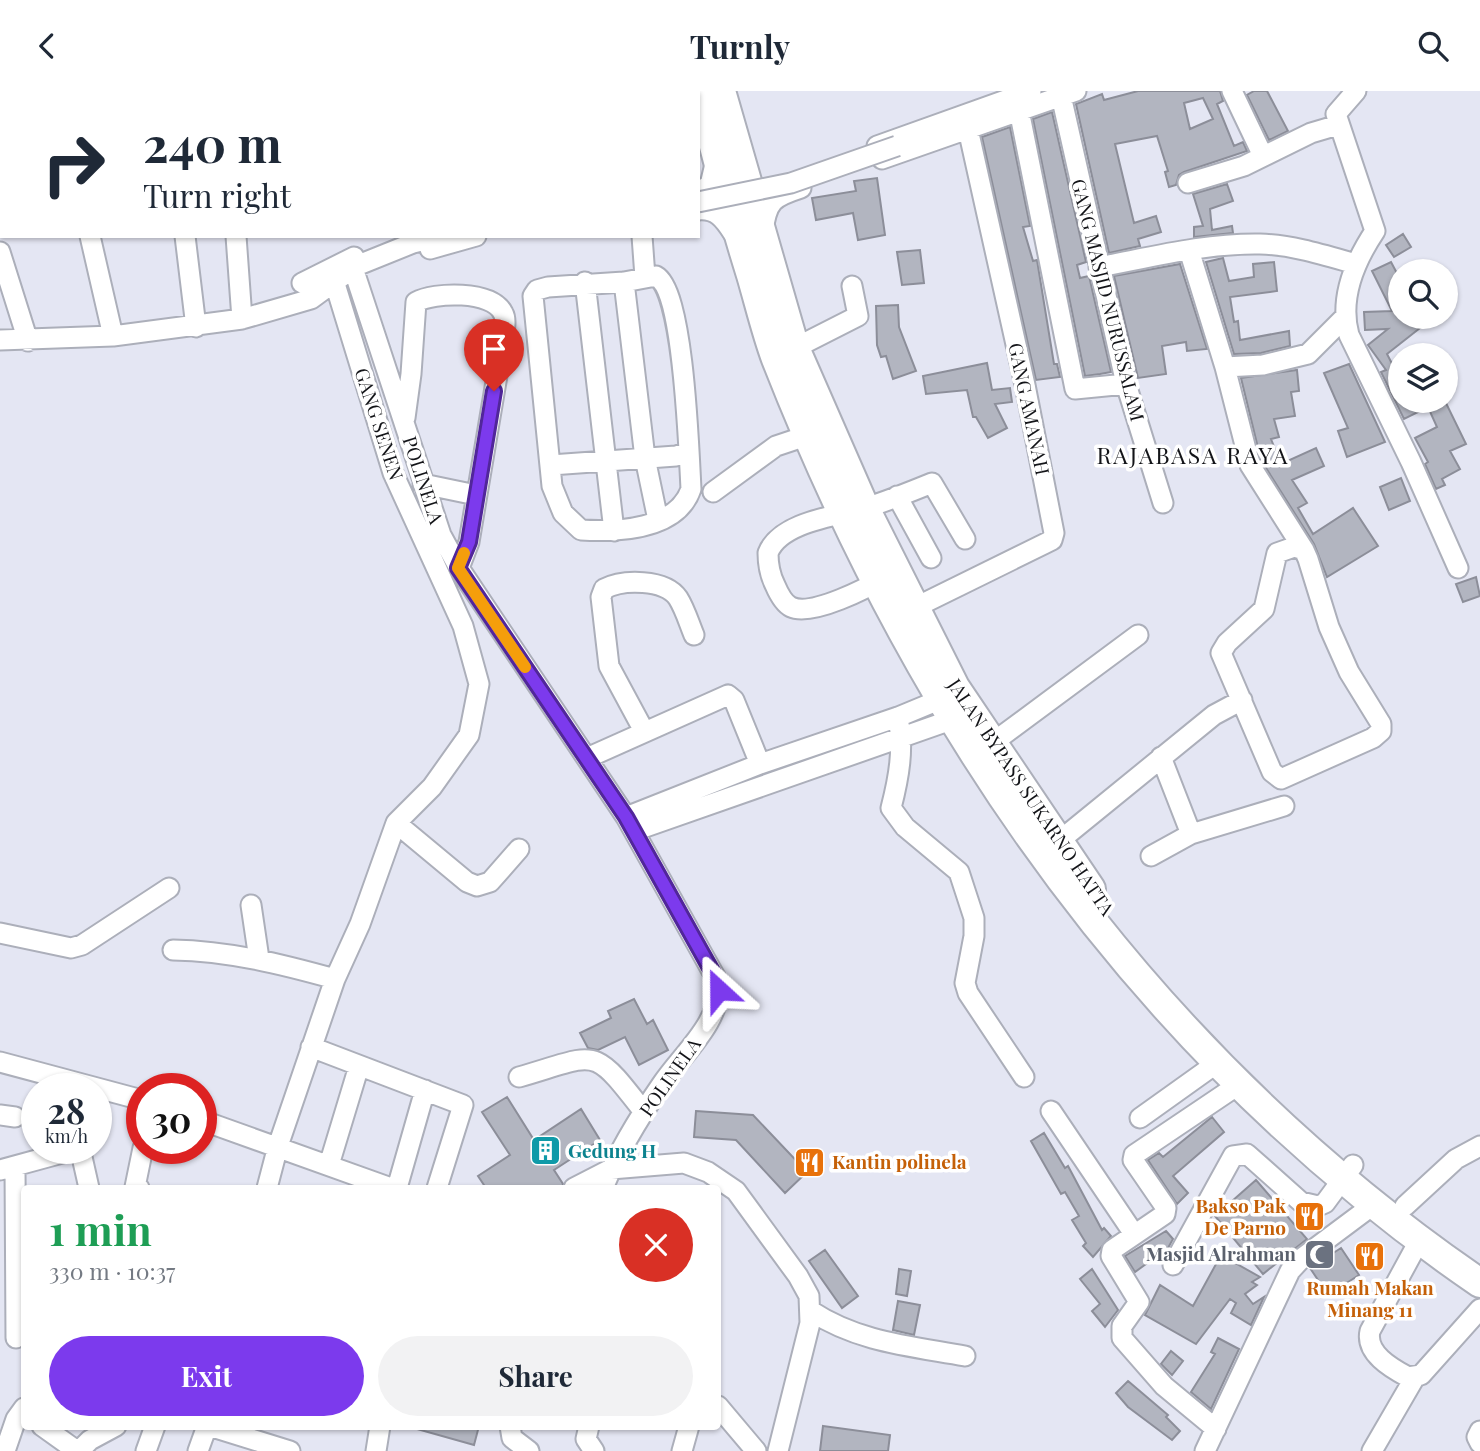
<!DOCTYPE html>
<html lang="en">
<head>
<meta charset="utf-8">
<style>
	body { margin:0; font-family:"Playfair Display",serif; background:#f2f2f3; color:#1f2937; height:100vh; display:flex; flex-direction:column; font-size:26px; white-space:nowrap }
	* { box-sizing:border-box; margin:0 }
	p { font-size:23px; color:#747a83 }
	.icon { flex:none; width:38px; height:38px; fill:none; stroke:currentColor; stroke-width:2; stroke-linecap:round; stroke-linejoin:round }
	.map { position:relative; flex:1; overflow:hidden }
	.side { position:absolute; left:21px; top:1094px; width:700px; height:245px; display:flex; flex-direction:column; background:#fff; border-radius:7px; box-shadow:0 2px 5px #0004 }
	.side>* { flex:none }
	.top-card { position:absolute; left:0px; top:0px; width:700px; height:147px; box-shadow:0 2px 5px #0004; background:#fff; color:#1f2937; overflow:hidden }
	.tools { position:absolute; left:1388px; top:168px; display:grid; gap:14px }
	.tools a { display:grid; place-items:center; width:70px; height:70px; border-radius:50%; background:#fff; box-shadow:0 2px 5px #0004; font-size:35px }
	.speed { position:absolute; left:21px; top:982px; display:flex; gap:14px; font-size:35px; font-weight:700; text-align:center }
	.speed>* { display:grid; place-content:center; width:91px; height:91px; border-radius:50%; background:#fff; box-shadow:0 2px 5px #0004; line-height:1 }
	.speed small { font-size:18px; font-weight:400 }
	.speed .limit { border:10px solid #d22; background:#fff; color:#111 }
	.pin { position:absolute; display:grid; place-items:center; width:60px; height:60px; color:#fff; margin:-72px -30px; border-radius:50% 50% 50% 0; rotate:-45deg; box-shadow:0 0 7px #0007 }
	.pin .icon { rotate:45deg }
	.me { position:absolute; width:77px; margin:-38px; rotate:336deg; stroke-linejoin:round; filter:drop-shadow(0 0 5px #0008) }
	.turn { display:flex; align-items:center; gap:24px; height:147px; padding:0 28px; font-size:32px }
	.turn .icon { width:91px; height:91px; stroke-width:2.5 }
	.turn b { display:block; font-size:49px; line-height:60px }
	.round { display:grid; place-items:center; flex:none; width:74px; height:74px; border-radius:37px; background:#f2f2f3 }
	.headline { display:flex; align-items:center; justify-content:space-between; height:119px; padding:0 28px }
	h1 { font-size:42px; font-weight:700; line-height:52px; color:#1e9e55 }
	.primary-button { display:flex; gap:14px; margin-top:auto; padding:14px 28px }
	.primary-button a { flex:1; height:80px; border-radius:42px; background:#7c3aed; color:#fff; font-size:28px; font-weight:700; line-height:80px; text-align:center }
	.primary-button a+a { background:#f2f2f3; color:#1f2937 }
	header { display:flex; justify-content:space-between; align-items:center; height:91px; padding:0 28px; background:#fff; font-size:32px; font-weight:700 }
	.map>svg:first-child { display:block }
</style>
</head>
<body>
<header><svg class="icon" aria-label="back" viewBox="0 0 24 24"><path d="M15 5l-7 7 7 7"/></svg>Turnly<svg class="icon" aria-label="search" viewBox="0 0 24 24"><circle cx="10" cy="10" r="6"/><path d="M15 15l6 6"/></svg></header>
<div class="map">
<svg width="1480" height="1360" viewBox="0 0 1480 1360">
	<rect width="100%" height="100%" fill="#e4e6f3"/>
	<path fill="#b2b5c0" stroke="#8c8e99" stroke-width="2" fill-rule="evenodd" d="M1138 0H1220L1223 10 1217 13 1234 55 1243 51 1247 60 1184 81 1179 84 1176 94 1169 96 1165 81 1168 80 1157 45 1115 53 1134 132 1156 125 1161 141 1138 148 1140 155 1109 162 1076 13 1102 3 1104 9ZM1203 7 1213 28 1190 38 1184 12Z
		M1254 0H1267L1288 40 1269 49 1247 4Z
		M1052 21 1086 171 1077 174 1080 187 1089 185 1111 281 1100 283 1085 285 1033 28Z
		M1010 36 1030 135 1023 136 1033 170 1037 169 1054 273H1057L1060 286 1036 289 982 46Z
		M877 87 885 144 858 149 853 122 816 129 812 107 856 100 854 90Z
		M1227 93 1233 110 1210 118 1212 139 1232 135 1233 142 1194 146V136L1203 135 1193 103Z
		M1403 143 1411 156 1394 166 1386 154Z
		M920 159 924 192 902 194 897 161Z
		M1223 167 1229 190 1254 186 1253 173 1274 171 1277 200 1230 206 1234 231 1238 230 1240 249 1289 240 1290 255 1261 262 1234 263 1206 171Z
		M1391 171 1400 188V226H1434L1387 263 1400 288V310H1445L1466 353 1450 360 1460 378 1442 388 1445 394 1436 398 1425 373 1428 371 1415 347 1437 336 1428 316 1404 328 1381 281 1386 279 1368 254 1388 238 1365 239 1364 221 1392 220 1372 180Z
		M1180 173 1207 258 1187 260 1186 251 1162 255 1166 283 1138 287 1114 185Z
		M898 214 899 236 916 280 893 288 886 265 881 266 877 254 876 215Z
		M987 272 992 299 1010 297 1012 311 995 313 1007 337 988 347 976 326H973L967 299 926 303 923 285Z
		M1349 273 1385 351 1347 366 1338 340 1348 337 1324 282Z
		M1297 279 1299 300 1291 301 1295 325 1274 328 1279 346 1271 348 1281 373 1316 357 1324 375 1292 389 1307 412 1298 417 1313 443 1353 417 1378 455 1327 486 1314 453 1261 369 1241 287Z
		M1401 387 1410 410 1389 419 1380 396Z
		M1476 486 1480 505 1463 511 1456 493Z
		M634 908 647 933 653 929 668 959 639 974 625 946 598 959 588 957 580 942 611 927 608 920Z
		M507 1006 534 1049 581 1018 600 1049 554 1079 563 1093 562 1097H486L478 1085 510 1064 482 1021Z
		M696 1020 753 1024 807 1081 785 1102 736 1049 694 1046Z
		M1212 1026 1224 1041 1173 1085 1188 1102 1177 1113 1148 1069 1159 1062 1163 1066Z
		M1044 1042 1065 1077 1068 1075 1102 1139 1104 1137 1111 1145 1093 1166 1083 1155 1086 1152 1072 1129 1079 1125 1065 1101 1061 1103 1031 1050Z
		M1256 1089 1307 1148 1263 1183 1215 1125Z
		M1166 1140 1173 1148 1168 1157 1135 1181 1125 1165Z
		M1341 1157 1359 1184 1328 1204 1310 1177Z
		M825 1159 858 1205 842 1217 809 1170Z
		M1221 1164 1260 1186 1252 1191 1257 1194 1245 1203 1253 1213 1264 1206 1251 1234 1231 1222 1236 1212 1230 1208 1196 1253 1145 1224 1160 1194 1193 1215Z
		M899 1178 911 1180 907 1205 896 1203Z
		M1092 1178 1118 1219 1105 1236 1092 1220 1100 1213 1080 1188Z
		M898 1210 920 1214 914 1244 893 1239Z
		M1218 1247 1239 1258 1211 1318 1191 1301 1215 1263 1211 1261Z
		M1171 1260 1183 1270 1172 1284 1161 1273Z
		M1128 1290 1168 1324 1166 1326 1180 1340 1172 1349 1128 1316 1116 1302Z
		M417 1335H479L474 1354 417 1338Z
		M823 1335 890 1344 888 1360H820Z"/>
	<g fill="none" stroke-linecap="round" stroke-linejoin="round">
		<defs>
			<path id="minor" d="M58 0V2
				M150 0V2
				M213 0V2
				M637 0 639 2
				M1060 0 1126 293 1163 412
				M1232 0 1263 65
				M1356 0 1336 23 1375 140C1355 170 1339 208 1349 244L1411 371 1458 477
				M682 2 696 0
				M1019 19 1075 298 1126 293
				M877 55 1031 0
				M0 61H2
				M882 68 1076 0
				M1188 92 1244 75 1311 42 1338 34
				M698 101 710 94 716 69
				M698 119C716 117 724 128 733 142
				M763 140C767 110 773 106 801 97
				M90 145 113 245
				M185 145 196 236
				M236 145 242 228
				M642 145 645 186
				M430 158 476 145
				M1189 159 1225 276 1250 374 1304 459 1308 468 1329 536 1349 581 1381 633V640L1373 647 1281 688 1272 681 1221 562 1227 552 1264 518 1277 462 1294 456 1304 459
				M0 161 28 250
				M1099 176C1152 166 1206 152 1260 153 1293 154 1324 164 1356 173
				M656 185C684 200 689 363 691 398 677 439 617 441 581 439L563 422 552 395 533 205 537 199 548 196 624 191Z
				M356 186 441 444 459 477 626 726 718 891C723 930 682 963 662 993 640 1025 618 1061 603 1097
				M585 191 614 440
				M624 191 645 367 658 429
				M302 192 354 166
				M0 249 113 245 242 228 311 208 356 175 413 152 442 145
				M795 257 858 225 852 195
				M1225 276 1263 274 1308 263 1344 227
				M405 327 411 283 416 211C434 201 492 199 503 222 507 229 504 240 503 249L469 451 459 477
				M551 374 676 365 689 361
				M423 393 476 404
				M713 401 776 355 809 344
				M897 405 931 467
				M888 485C869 496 812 526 791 516 783 512 778 501 775 494 770 484 768 474 768 462 780 431 836 425 865 417 888 410 910 401 932 392L965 448
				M914 517 1044 453 1052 449 1054 442 1025 294 968 38
				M898 626C904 658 899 686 891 717L905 736 959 781 974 827V845L965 892 968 902 1024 986
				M644 640 609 575 601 506 604 498C623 488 665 488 678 507 685 518 689 532 694 544
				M991 653 1138 544
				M1161 666 1191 743
				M587 667 728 604 734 609 760 673
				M626 726 760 673 898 626 939 609
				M396 732 467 791 477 795 490 791 519 758
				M634 740 951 629
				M1058 751 1214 624 1242 609
				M1151 765 1191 743 1284 715
				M251 814 259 868
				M0 842 71 857 82 854 169 797
				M173 859C229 860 281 873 335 888
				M311 956 463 1014 437 1097
				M0 971 142 1009
				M519 986C599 963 591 953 644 1021
				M1051 1020 1134 1143
				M0 1024 15 1026
				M1140 1027 1217 972
				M201 1029 391 1097
				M329 1074 359 975
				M15 1075 16 1247
				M0 1079 77 1058 82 1066 89 1097
				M139 1097 135 1096 143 1057
				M267 1097 278 1055 335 888 360 833 396 732 432 696 469 644 479 593 463 535 393 382 336 196
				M397 1097 425 999
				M574 1097 611 1078 684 1072 708 1081 736 1100 798 1185 809 1205 810 1232 778 1360
				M1405 1115 1456 1068 1480 1055
				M1419 1150 1370 1240C1365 1262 1391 1277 1408 1286L1421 1284 1480 1218
				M1173 1174 1233 1065 1247 1063 1301 1111 1318 1115 1325 1112 1353 1074
				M811 1220C858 1251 910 1255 965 1265
				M718 1315 756 1360
				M42 1335 77 1360
				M209 1335 290 1360
				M510 1335 512 1347 529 1360
				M589 1335 586 1348 594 1360
				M1216 1338 1164 1295 1122 1247V1235L1139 1211 1111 1165 1112 1159 1165 1123 1166 1117 1133 1069 1134 1064 1238 994
				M1480 1340 1477 1346 1480 1352
				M5 1360 16 1328 24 1317
				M79 1360 90 1349 116 1335
				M146 1360 155 1335
				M198 1360 207 1335
				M376 1360 380 1335
				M682 1360 689 1335
				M1205 1360 1290 1180 1302 1167 1373 1114
				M1372 1360 1415 1286"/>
			<path id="highway" d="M700 0C715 62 732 123 751 184 759 211 766 241 776 268 922 640 1147 964 1480 1192
				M721 0 795 257 865 417 955 596 1091 798"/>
		</defs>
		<use href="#minor" stroke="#acafba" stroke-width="23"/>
		<use href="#highway" stroke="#acafba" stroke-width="32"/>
		<use href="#minor" stroke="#fff" stroke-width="19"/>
		<use href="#highway" stroke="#fff" stroke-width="28"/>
		<defs>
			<path id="minor-bridge" d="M698 111 791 92 897 55"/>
		</defs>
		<use href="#minor-bridge" stroke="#acafba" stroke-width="23" stroke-linecap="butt"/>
		<use href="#minor-bridge" stroke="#fff" stroke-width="19"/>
	</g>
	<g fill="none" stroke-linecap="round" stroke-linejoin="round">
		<defs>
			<path id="route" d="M494 300 469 451 458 477 626 726 718 891 719 899"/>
		</defs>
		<use href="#route" stroke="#51269a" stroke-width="18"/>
		<use href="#route" stroke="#7c3aed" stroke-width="12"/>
		<path stroke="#f59e0b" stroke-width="12" d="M464 462 458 477 525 576"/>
	</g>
	<defs>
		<symbol id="building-square" viewBox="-11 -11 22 22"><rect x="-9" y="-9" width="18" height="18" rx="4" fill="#0f9aa8" stroke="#fff"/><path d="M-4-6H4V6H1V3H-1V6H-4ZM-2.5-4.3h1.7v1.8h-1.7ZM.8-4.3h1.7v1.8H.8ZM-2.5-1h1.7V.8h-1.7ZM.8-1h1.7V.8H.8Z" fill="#fff"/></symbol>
		<symbol id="restaurant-square" viewBox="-11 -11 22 22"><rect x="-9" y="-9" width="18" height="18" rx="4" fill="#e8710a" stroke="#fff"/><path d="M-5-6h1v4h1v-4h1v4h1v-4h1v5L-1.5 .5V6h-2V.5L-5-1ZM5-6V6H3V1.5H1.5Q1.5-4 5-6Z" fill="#fff"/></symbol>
		<symbol id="mosque-square" viewBox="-11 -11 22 22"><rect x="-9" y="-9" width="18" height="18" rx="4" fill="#6b7280" stroke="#fff"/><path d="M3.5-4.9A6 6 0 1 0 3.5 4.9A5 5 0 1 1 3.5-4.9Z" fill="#fff"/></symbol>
	</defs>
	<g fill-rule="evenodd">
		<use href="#building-square" x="528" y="1042" width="35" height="35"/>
		<use href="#restaurant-square" x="792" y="1054" width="35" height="35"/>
		<use href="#restaurant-square" x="1292" y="1108" width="35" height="35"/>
		<use href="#mosque-square" x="1302" y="1146" width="35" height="35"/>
		<use href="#restaurant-square" x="1352" y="1148" width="35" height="35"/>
	</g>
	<g text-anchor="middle" stroke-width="7" stroke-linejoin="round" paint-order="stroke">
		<g font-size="19" fill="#131418" stroke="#fff">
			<text transform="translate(1108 209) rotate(76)" y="7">GANG MASJID NURUSSALAM</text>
			<text transform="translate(1029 318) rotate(78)" y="7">GANG AMANAH</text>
			<text transform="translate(379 333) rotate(72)" y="7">GANG SENEN</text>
			<text transform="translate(423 389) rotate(72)" y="7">POLINELA</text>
			<text transform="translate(1031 706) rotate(56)" y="7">JALAN BYPASS SUKARNO HATTA</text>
			<text transform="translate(670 986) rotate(-55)" y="7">POLINELA</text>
		</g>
		<g font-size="19" font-weight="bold" fill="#0d838f" stroke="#fff" text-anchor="start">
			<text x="568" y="1067">Gedung H</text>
		</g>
		<g font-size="19" font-weight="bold" fill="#c56008" stroke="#fff" text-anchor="start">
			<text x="832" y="1078">Kantin polinela</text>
			<text x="1286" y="1122" text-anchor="end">Bakso Pak<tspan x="1286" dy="22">De Parno</tspan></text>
			<text x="1370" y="1204" text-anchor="middle">Rumah Makan<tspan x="1370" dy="22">Minang 11</tspan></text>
		</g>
		<g font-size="19" font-weight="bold" fill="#5b616d" stroke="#fff" text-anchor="end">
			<text x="1296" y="1170">Masjid Alrahman</text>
		</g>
		<g font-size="23" letter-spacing="2" fill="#131418" stroke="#fff">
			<text x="1193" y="373">RAJABASA RAYA</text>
		</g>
	</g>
</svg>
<div class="tools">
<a><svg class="icon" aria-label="search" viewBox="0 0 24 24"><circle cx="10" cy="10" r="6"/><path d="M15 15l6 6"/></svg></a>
<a><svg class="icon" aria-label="layers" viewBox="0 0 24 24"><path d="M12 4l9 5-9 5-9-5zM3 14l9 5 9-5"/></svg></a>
</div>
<div class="speed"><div>28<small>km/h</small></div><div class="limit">30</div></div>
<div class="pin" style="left:494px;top:300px;background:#d93025"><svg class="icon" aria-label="arrive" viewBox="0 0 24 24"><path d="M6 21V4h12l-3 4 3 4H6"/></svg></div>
<svg class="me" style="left:719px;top:899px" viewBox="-20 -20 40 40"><path d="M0-17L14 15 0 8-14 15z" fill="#7c3aed" stroke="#fff" stroke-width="4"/></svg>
<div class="top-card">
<div class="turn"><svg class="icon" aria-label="right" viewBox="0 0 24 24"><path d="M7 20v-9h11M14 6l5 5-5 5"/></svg><div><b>240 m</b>Turn right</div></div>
</div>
<section class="side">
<div class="headline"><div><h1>1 min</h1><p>330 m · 10:37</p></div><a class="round" style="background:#d93025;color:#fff"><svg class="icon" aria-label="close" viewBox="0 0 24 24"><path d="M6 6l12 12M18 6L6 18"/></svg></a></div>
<div class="primary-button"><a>Exit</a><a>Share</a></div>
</section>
</div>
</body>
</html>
